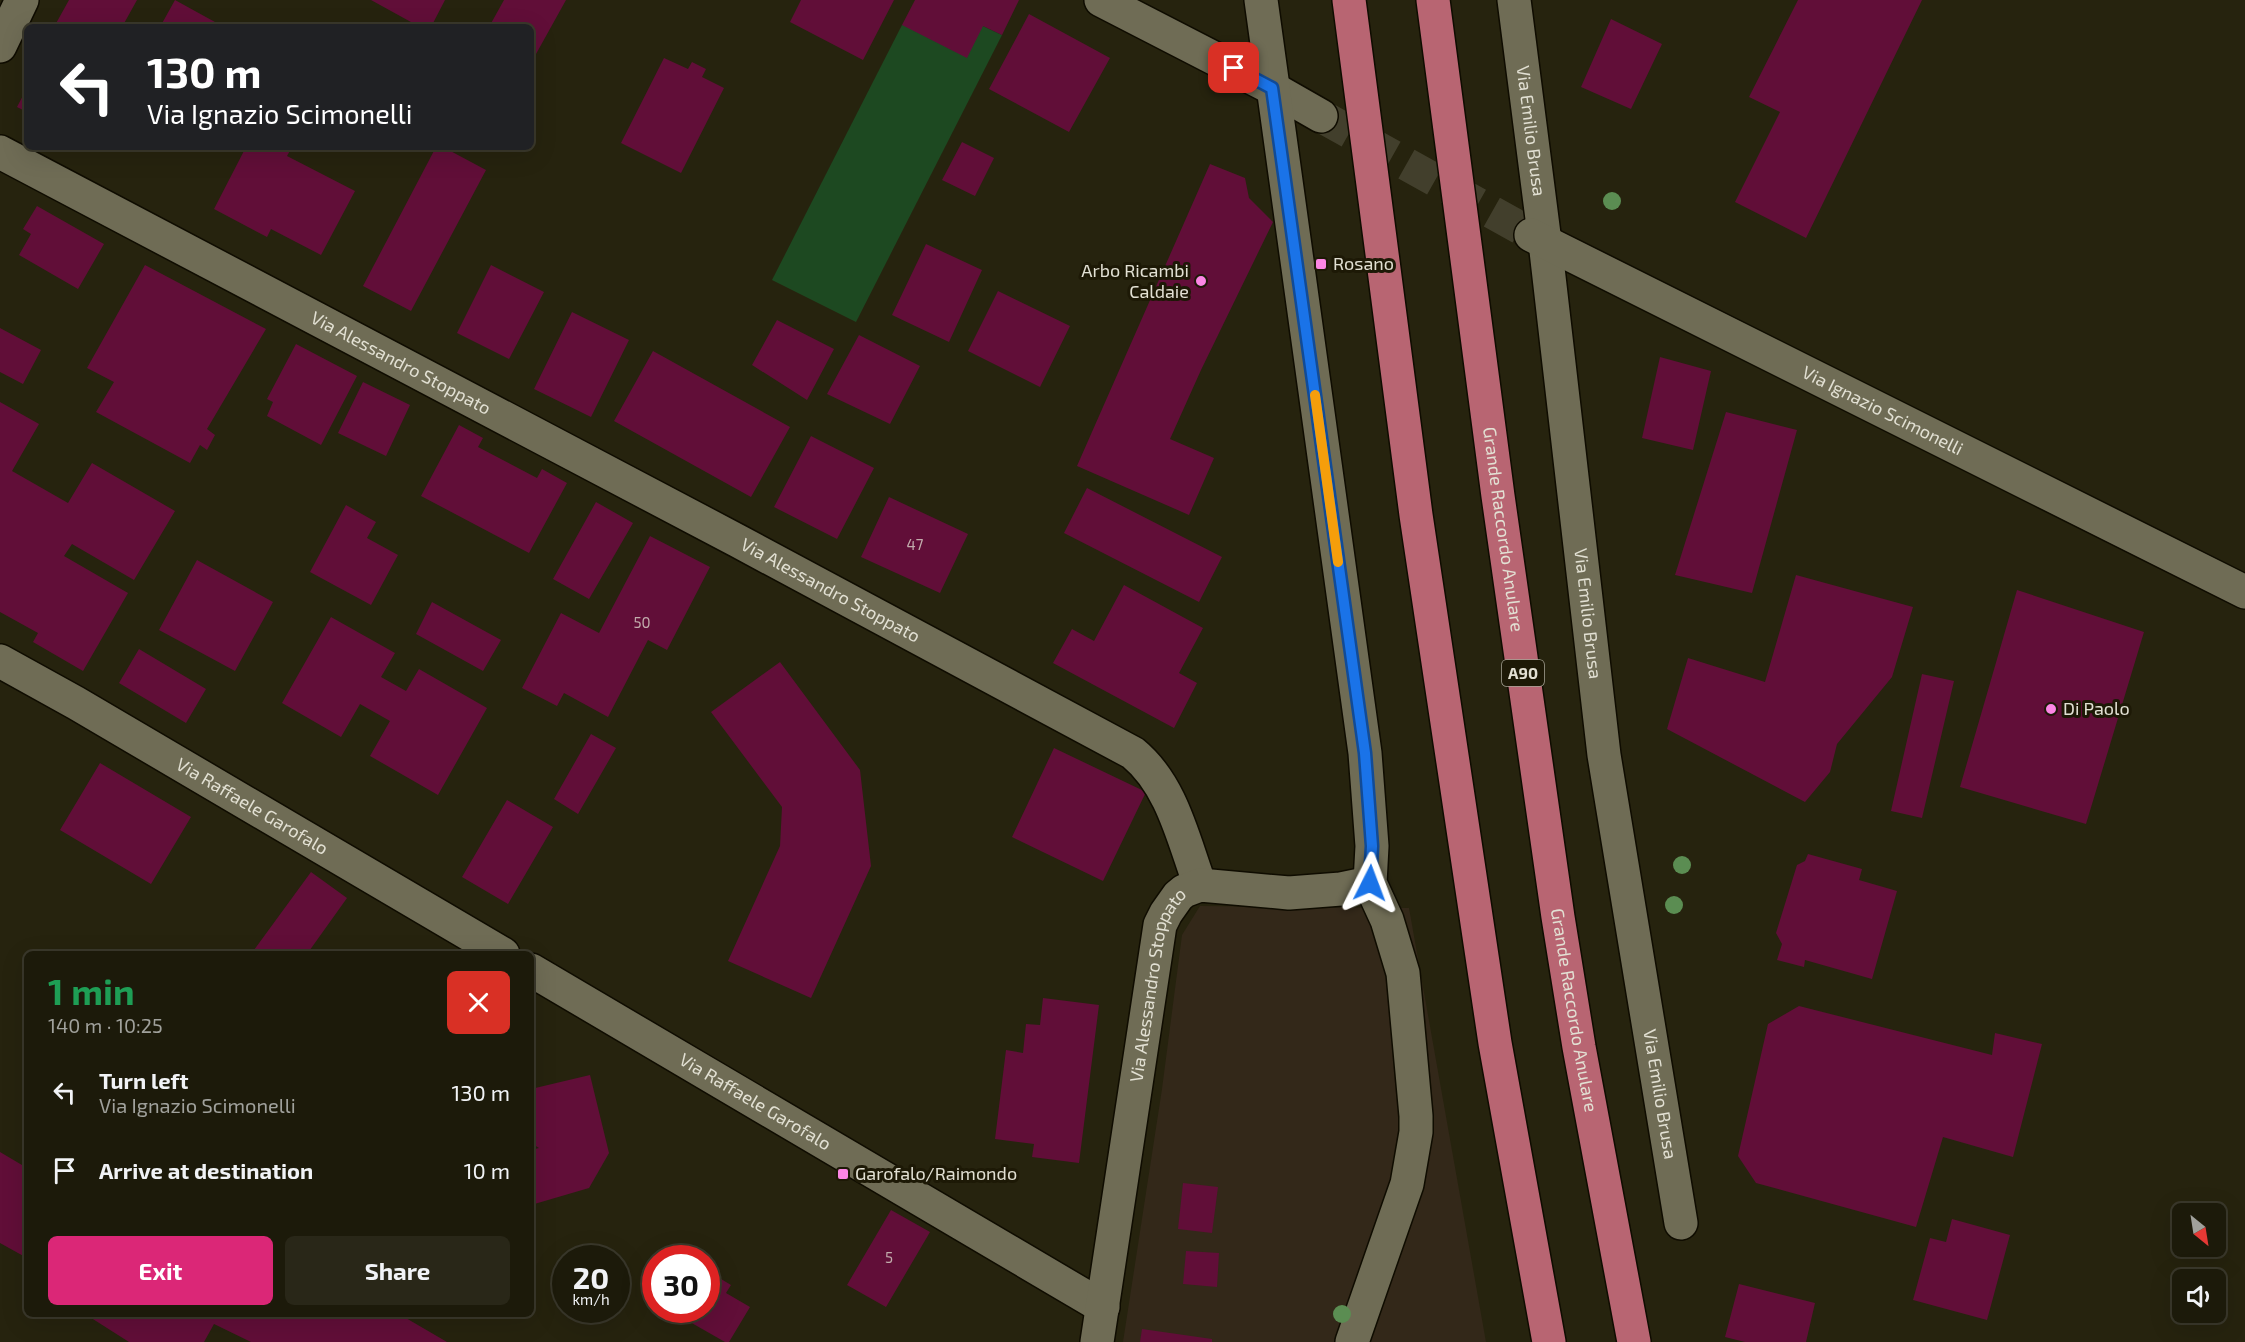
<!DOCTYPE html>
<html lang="en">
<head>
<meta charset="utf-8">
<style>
	body { margin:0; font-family:"Exo 2",sans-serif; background:#292718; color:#f1f3f6; height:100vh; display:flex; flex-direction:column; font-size:22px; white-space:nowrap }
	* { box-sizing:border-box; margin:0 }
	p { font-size:20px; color:#a0a19c }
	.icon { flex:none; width:33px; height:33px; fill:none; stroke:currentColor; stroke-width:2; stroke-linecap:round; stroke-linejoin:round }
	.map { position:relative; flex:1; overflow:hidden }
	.sheet { position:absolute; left:24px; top:951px; width:510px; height:366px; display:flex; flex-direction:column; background:#1c1a0a; border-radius:9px; box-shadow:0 6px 24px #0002,0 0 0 2px #3a382b }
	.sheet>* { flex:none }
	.banner { position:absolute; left:24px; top:24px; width:510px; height:126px; border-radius:9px; box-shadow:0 6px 24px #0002,0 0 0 2px #3a382b; background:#202124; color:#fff; overflow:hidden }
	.needle { width:39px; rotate:150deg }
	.tools { position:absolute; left:2172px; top:1203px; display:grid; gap:12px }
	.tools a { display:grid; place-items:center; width:54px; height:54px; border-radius:9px; background:#1c1a0a; box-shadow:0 6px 24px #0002,0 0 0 2px #3a382b; font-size:30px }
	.speed { position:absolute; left:552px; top:1245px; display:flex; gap:12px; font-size:30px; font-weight:700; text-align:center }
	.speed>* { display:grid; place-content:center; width:78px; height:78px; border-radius:50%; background:#1c1a0a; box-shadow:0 6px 24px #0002,0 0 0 2px #3a382b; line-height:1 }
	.speed small { font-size:15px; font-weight:400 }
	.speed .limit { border:9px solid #d22; background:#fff; color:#111 }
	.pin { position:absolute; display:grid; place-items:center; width:51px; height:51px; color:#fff; margin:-26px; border-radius:12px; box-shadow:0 3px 9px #0006 }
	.me { position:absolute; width:66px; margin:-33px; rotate:3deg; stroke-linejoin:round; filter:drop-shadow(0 0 4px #0008) }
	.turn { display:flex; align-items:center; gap:21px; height:126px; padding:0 24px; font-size:27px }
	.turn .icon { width:78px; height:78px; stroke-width:2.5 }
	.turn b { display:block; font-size:42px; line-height:51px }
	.round { display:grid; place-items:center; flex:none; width:63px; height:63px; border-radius:9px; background:#292718 }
	.overview { display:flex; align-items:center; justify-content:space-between; height:102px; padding:0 24px }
	h1 { font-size:36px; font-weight:700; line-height:45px; color:#1e9e55 }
	.action { display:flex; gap:12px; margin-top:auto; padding:12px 24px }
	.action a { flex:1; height:69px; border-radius:9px; background:#db2777; color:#fff; font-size:24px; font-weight:700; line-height:69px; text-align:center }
	.action a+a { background:#292718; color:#f1f3f6 }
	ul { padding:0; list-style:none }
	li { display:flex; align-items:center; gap:18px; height:78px; padding:0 24px }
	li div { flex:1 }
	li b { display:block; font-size:22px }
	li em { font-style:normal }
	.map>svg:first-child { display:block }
</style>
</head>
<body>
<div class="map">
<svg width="2245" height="1342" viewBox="0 0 2245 1342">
	<rect width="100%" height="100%" fill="#26230e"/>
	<path fill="#332819" d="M1200 906 1409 908 1486 1342H1123L1162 1089 1182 935Z"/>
	<path fill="#1d4921" d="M902 25 983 26 1002 35 856 322 772 280Z"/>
	<path fill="#610e38" d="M69 0H137L122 27H54Z
		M175 0 224 27H160Z
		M371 0H445L431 27H420Z
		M504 0H566L531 63V27H489Z
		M801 0H894L863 60 790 22Z
		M915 0H1019L1002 35 983 26 967 58 902 25Z
		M1798 0H1922L1806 238 1735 202 1780 112 1749 97Z
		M1029 14 1110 58 1069 132 989 89Z
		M1611 19 1662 44 1631 109 1581 87Z
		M664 58 688 69 692 62 706 69 702 77 724 88 681 173 621 143Z
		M27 88V112L17 107Z
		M962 142 994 158 975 196 942 180Z
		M246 147H292L287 156 355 191 321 255 271 229 267 237 214 209Z
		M436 147H443L486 170 411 311 363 286Z
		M1210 164 1245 178 1249 198 1273 222 1201 370 1170 439 1214 458 1189 515 1077 466Z
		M37 206 104 244 78 289 19 255 31 234 23 229Z
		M926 244 982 270 949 342 892 315Z
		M145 265 266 329 207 429 215 435 207 450 200 445 190 463 96 412 114 382 87 368Z
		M491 265 544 292 509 359 457 333Z
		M998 291 1070 326 1040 387 968 351Z
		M572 312 629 340 591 417 534 389Z
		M777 320 834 349 807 400 752 365Z
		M0 328 41 350 23 384 0 372Z
		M859 335 920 366 890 424 827 394Z
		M296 344 357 376 321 445 267 416 273 402 267 399Z
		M653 351 790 427 751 497 614 421Z
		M1660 357 1711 371 1693 450 1642 438Z
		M363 382 410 405 386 456 338 433Z
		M0 402 39 424 12 471 68 503 92 463 175 511 134 580 72 544 64 556 128 593 83 671 33 642 38 633 0 612Z
		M1726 412 1797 430 1752 593 1675 575Z
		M459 425 483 438 478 447 537 478 542 469 567 483 529 553 421 496Z
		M811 436 874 468 837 539 774 507Z
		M1087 488 1222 557 1199 602 1064 533Z
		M889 497 968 534 940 593 861 557Z
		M596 502 633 523 589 599 553 579Z
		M346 505 376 522 367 538 398 555 371 605 310 572Z
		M650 536 710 567 667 650 648 640 608 717 564 693 557 706 522 688 561 613 599 633Z
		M197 560 273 602 235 671 159 630Z
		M1796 575 1913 607 1892 677 1837 744 1830 772 1805 802 1667 729 1688 658 1765 682Z
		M1124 585 1203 628 1179 673 1197 683 1174 728 1053 663 1072 629 1094 641Z
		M2017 590 2144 632 2086 824 1960 787Z
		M432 602 501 640 483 671 416 634Z
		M331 617 395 653 381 677 406 691 419 669 487 708 438 795 370 756 390 721 360 704 341 737 282 703Z
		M139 649 206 689 186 723 119 683Z
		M780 662 860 770 871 866 811 998 728 961 780 846 782 807 711 712Z
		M1922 674 1954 681 1922 818 1891 811Z
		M591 734 616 748 578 814 554 799Z
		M1054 748 1146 792 1103 881 1012 837Z
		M100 763 191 817 151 884 60 830Z
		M507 800 553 827 508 904 462 877Z
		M1808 854 1862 869 1859 880 1897 891 1872 979 1805 960 1804 967 1777 960 1782 944 1776 933 1797 865 1805 861Z
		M311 872 347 898 307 954H251Z
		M1043 998 1099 1005 1079 1163 1032 1157 1034 1144 995 1139 1006 1050 1023 1053 1026 1024 1040 1025Z
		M1799 1006 1992 1055 1995 1033 2042 1044 2013 1157 1943 1137 1916 1227 1756 1183 1738 1156 1768 1024Z
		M590 1075 609 1153 589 1188 531 1205V1150L539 1148 531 1143V1089Z
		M0 1152 27 1168V1258L0 1243Z
		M1183 1183 1218 1187 1212 1233 1178 1229Z
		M891 1210 930 1232 886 1307 847 1285Z
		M1952 1219 2010 1235 1987 1320 1913 1300 1930 1238 1946 1242Z
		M1186 1251 1219 1253 1217 1287 1183 1284Z
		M706 1270 731 1285 726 1293 750 1307 729 1342H725L669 1310H706Z
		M1739 1284 1815 1303 1806 1342H1745L1725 1337Z
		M85 1314H399L447 1342H251L214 1324 204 1342H129Z
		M1142 1329 1212 1339V1342H1140Z"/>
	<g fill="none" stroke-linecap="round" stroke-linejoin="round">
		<path stroke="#423f2c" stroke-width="33" stroke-dasharray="33 16" stroke-linecap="butt" d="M1321 116 1522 229"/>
		<defs>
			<g id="minor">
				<path d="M1101 0 1272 88 1321 116"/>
				<path d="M1261 0 1365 753 1372 846 1370 883 1387 920 1403 973 1416 1116V1132L1407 1184 1352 1342"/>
				<path id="s1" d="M1514 0 1545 242 1604 755 1681 1223"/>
				<path d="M0 46 22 0"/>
				<path id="s2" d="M0 152 738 541 1133 753C1172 785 1183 839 1200 885"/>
				<path id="s3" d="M1531 235 2245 592"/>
				<path id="s4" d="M0 661 76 703 503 954"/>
				<path id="s5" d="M531 970 1103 1307"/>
				<path id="s6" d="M1097 1342 1160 925 1166 913 1178 896 1184 891 1200 885 1289 893 1341 889 1370 883"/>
			</g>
			<g id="motorway">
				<path d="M1349 0 1416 515 1495 1043 1549 1342"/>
				<path id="s7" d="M1433 0 1498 496 1558 917 1579 1047 1634 1342"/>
			</g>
		</defs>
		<use href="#minor" stroke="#0f0c00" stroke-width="36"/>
		<use href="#motorway" stroke="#0f0c00" stroke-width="36"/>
		<use href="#minor" stroke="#6f6c55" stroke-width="33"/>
		<use href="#motorway" stroke="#b86572" stroke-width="33"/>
	</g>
	<g fill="#5b8d52">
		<circle cx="1612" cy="201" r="9"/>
		<circle cx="1682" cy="865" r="9"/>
		<circle cx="1674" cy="905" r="9"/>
		<circle cx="1342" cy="1314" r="9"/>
	</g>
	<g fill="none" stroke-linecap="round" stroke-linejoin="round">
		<defs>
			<path id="route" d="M1234 68 1272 88 1365 753 1372 846 1370 883"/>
		</defs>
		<use href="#route" stroke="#114b97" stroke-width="15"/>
		<use href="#route" stroke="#1a73e8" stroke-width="10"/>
		<path stroke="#f59e0b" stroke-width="10" d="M1315 395 1338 562"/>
	</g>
	<g fill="#fc86e4" stroke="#1d1906" stroke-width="2">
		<rect x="1315" y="258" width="12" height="12" rx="3"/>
		<circle cx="1201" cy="281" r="6"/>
		<circle cx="2051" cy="709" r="6"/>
		<rect x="837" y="1168" width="12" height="12" rx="3"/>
	</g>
	<g text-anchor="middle" stroke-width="6" stroke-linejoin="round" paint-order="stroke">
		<g font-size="15" fill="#c2acac">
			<text x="915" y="550">47</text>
			<text x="642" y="628">50</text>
			<text x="889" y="1263">5</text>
		</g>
		<rect fill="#1d1906" stroke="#a7a496" stroke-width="1.5" x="1502" y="660" width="42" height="26" rx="4.5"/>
		<g font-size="16" font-weight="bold" fill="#e2e0d3">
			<text x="1523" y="679">A90</text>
		</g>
		<g font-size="18" fill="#e2e0d3" stroke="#1d1906">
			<text dy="6" stroke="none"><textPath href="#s1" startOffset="132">Via Emilio Brusa</textPath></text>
			<text dy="6" stroke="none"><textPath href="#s2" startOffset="453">Via Alessandro Stoppato</textPath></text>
			<text dy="6" stroke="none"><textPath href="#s3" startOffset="393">Via Ignazio Scimonelli</textPath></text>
			<text dy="6" stroke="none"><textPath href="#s7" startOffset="534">Grande Raccordo Anulare</textPath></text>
			<text dy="6" stroke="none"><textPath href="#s2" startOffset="939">Via Alessandro Stoppato</textPath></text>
			<text dy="6" stroke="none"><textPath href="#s1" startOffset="618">Via Emilio Brusa</textPath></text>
			<text dy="6" stroke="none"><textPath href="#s4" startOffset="291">Via Raffaele Garofalo</textPath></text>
			<text dy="6" stroke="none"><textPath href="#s6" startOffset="363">Via Alessandro Stoppato</textPath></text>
			<text dy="6" stroke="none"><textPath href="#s7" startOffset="1020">Grande Raccordo Anulare</textPath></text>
			<text dy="6" stroke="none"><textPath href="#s1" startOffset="1104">Via Emilio Brusa</textPath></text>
			<text dy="6" stroke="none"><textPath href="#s5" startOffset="260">Via Raffaele Garofalo</textPath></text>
		</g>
		<g font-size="18" fill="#e2e0d3" stroke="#1d1906" text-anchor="start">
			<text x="1333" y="270">Rosano</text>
			<text x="1189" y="277" text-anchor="end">Arbo Ricambi<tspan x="1189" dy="21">Caldaie</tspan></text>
			<text x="2063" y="715">Di Paolo</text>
			<text x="855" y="1180">Garofalo/Raimondo</text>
		</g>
	</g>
</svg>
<div class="tools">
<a><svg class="needle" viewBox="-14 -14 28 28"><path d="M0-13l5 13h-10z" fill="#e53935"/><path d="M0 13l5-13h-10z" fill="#a0a19c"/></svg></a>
<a><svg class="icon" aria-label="sound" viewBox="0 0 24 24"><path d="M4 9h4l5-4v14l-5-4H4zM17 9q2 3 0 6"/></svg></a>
</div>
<div class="speed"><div>20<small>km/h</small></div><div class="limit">30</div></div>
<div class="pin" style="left:1234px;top:68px;background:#d93025"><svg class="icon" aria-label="arrive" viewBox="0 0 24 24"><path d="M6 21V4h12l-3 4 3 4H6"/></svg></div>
<svg class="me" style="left:1370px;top:883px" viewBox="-20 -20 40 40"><path d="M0-17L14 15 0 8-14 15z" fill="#1a73e8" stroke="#fff" stroke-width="4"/></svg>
<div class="banner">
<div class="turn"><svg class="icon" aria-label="left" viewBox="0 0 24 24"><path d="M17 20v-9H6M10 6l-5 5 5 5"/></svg><div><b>130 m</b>Via Ignazio Scimonelli</div></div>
</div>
<section class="sheet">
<div class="overview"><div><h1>1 min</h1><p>140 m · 10:25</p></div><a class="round" style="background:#d93025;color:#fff"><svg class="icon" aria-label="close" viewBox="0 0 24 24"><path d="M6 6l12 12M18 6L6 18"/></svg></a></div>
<ul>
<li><svg class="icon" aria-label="left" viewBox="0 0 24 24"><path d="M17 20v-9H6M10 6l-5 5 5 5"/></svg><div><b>Turn left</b><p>Via Ignazio Scimonelli</p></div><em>130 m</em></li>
<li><svg class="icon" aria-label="arrive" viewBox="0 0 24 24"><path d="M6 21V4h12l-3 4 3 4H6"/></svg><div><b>Arrive at destination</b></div><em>10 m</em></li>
</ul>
<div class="action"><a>Exit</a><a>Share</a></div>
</section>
</div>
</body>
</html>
